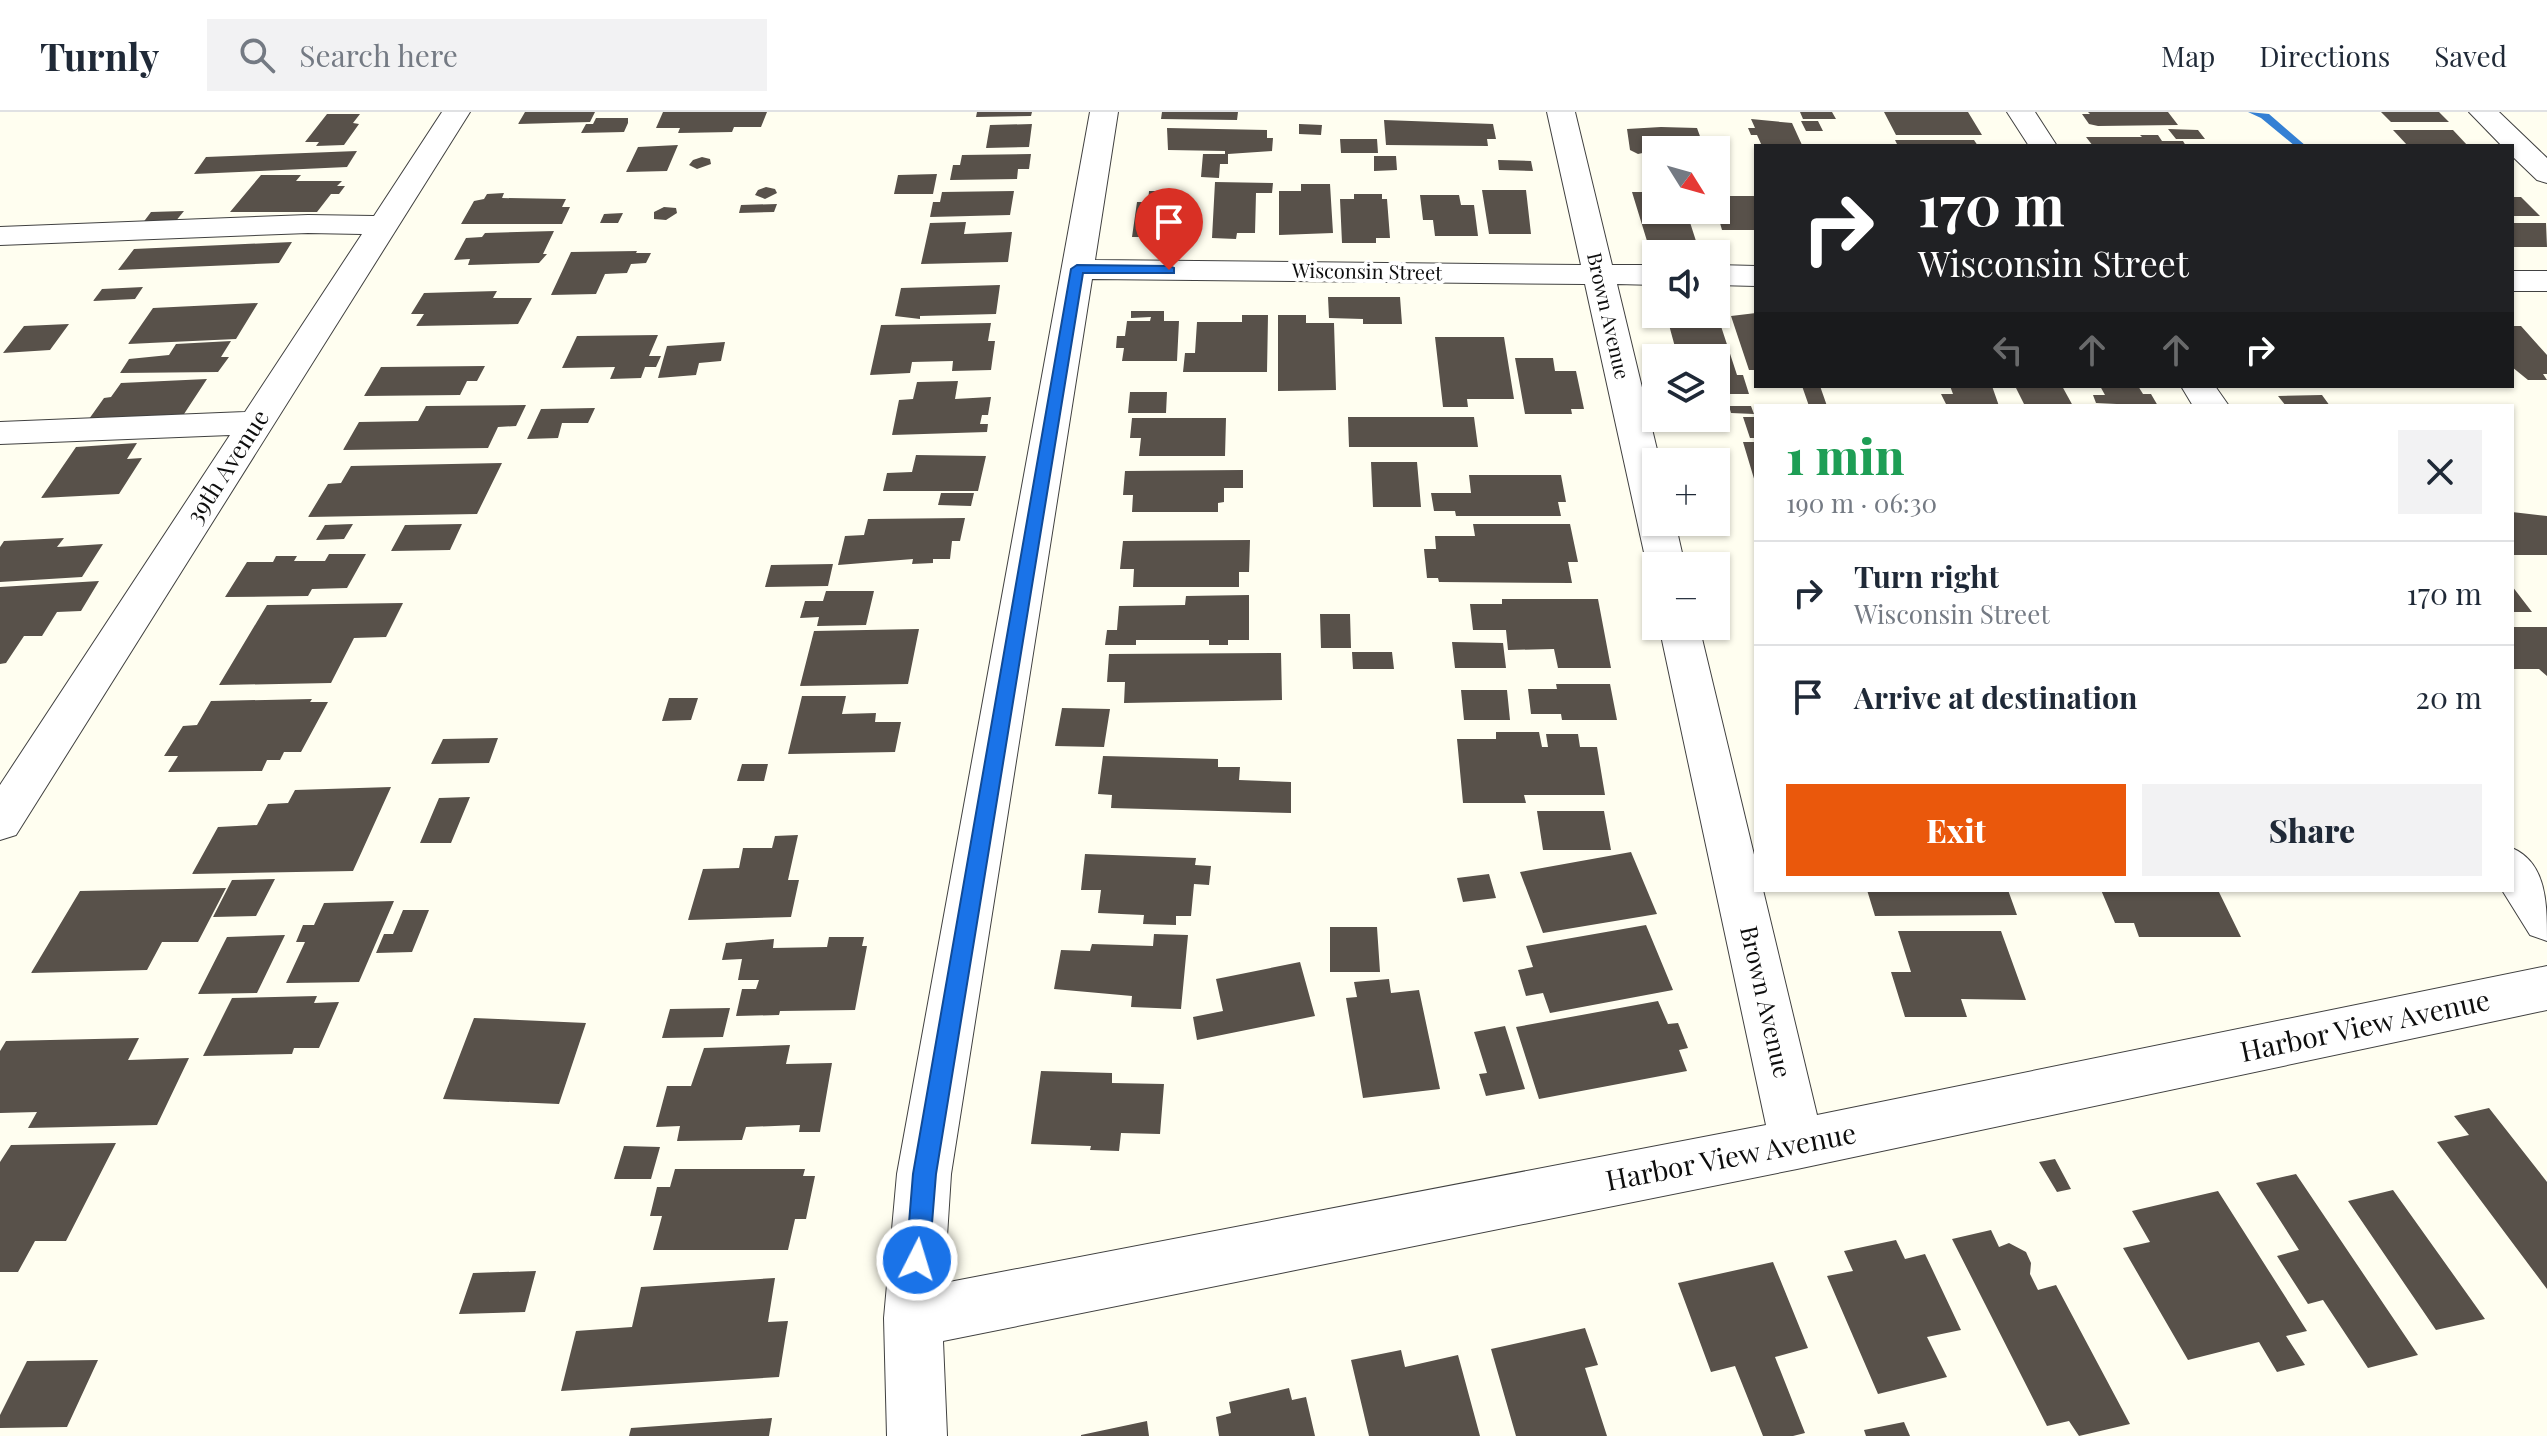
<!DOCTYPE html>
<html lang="en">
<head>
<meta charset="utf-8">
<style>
	body { margin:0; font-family:"Playfair Display",serif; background:#f2f2f3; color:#1f2937; height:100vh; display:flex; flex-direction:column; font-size:30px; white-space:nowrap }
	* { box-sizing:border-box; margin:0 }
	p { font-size:26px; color:#747a83 }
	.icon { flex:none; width:44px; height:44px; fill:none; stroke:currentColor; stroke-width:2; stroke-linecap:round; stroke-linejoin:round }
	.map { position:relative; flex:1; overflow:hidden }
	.side { position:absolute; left:1754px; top:292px; width:760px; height:488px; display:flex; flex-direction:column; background:#fff; border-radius:0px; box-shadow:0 2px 6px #0004 }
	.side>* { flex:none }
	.hud { position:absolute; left:1754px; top:32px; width:760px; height:244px; border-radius:0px; box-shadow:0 2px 6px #0004; background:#202124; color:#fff; overflow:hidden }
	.needle { width:52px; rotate:127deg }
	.buttons { position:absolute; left:1642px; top:24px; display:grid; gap:16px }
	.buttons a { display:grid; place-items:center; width:88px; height:88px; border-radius:0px; background:#fff; box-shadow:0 2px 6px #0004; font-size:40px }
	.pin { position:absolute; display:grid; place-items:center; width:68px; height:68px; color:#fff; margin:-82px -34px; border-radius:50% 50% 50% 0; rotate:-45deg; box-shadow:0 0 8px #0007 }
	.pin .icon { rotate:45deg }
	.me { position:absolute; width:88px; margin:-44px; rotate:5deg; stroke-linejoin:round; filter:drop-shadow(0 0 6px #0008) }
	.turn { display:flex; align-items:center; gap:28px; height:168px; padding:0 32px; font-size:36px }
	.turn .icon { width:104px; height:104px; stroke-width:2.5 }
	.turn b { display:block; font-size:56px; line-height:68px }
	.lanes { display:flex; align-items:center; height:76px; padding:0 32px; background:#0003; justify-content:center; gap:40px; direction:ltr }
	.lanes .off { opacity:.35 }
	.round { display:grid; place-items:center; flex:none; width:84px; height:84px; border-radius:0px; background:#f2f2f3 }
	.head { display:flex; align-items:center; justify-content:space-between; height:136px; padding:0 32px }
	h1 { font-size:48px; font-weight:800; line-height:60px; color:#1e9e55 }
	.button { display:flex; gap:16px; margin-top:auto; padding:16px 32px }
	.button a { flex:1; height:92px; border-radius:0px; background:#ea580c; color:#fff; font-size:32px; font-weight:800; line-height:92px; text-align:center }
	.button a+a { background:#f2f2f3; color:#1f2937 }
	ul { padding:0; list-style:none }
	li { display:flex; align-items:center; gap:24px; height:104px; padding:0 32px; border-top:2px solid #e0e1e3 }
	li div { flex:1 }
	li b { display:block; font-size:30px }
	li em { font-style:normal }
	header { display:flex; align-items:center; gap:48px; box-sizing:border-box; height:112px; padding:0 40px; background:#fff; border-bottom:2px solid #e0e1e3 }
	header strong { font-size:38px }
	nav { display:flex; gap:44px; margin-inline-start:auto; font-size:28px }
	.search { width:560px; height:72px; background:#f2f2f3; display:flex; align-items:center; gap:20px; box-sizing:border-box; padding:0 28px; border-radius:0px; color:#747a83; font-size:30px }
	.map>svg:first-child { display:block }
</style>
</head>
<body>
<header>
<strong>Turnly</strong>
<div class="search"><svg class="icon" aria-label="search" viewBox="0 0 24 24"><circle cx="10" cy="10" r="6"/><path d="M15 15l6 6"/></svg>Search here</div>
<nav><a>Map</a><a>Directions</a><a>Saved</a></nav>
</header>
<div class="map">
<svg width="2547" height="1324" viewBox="0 0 2547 1324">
	<rect width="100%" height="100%" fill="#fffef0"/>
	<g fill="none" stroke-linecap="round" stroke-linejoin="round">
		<path fill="#3480d4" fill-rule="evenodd" d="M2248 0 2269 2 2306 34H2295L2261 6Z"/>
	</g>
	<path fill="#58514a" d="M525 0H595L590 10 518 12Z
		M663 0H767L761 15H734L732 20 678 21 680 16H656Z
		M977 0H1032L1031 4 976 5Z
		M1162 0H1238L1237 8 1161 7Z
		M1800 0H1832L1836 7H1803Z
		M1884 0H1968L1982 23H1896Z
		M2088 0H2168L2178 13 2098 14 2089 12 2082 2H2090Z
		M2381 0H2439L2449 10H2391Z
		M327 2H360L353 11 359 12 344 33 316 34 319 30H305Z
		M596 6H628V11L624 20 581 21 586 12H593Z
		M1751 7 1792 11 1802 33 1762 34 1757 23H1751L1748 16H1755Z
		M1384 8 1493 12 1496 27H1487L1488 34 1386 33Z
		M1801 9H1818L1823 19H1806Z
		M1032 12 1029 35 986 36 990 13Z
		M1299 12 1322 13 1321 23 1299 22Z
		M1661 15 1697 16 1705 38H1656L1638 42 1630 38 1627 17Z
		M1167 16 1267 18V26H1273L1272 39 1228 42V52H1220L1219 66 1201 65 1203 42H1225V39L1168 38Z
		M2168 17 2198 18 2205 27H2176Z
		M2393 18H2453L2468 34H2408Z
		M2140 23H2158L2162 29H2183L2186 34H2093L2086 25H2142Z
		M1340 27H1377L1378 41H1341Z
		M1895 28H1974L1978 34H1898Z
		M678 33 667 59 626 60 638 35Z
		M357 39 347 55 194 62 206 45Z
		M1031 42 1029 57H1018L1017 67 950 68 953 53H960L962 43Z
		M1374 44H1396L1397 58 1374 59Z
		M702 45 710 47 711 52 697 57 689 53 693 48Z
		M1643 47H1656V70H1650Z
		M1498 48 1531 49 1533 59 1499 58Z
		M937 62 933 82H894L898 63Z
		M261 63H301L296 69H342L337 74H345L339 82H331L317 100H230Z
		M1215 70 1273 71 1272 81H1256L1255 121H1237L1236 127 1212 126Z
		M1301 72H1330L1333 121 1279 123V79H1301Z
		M766 75 775 77 777 81 765 87 755 83 758 78Z
		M1482 78H1526L1531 122H1489Z
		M1014 79 1010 103 930 105 933 90H940L942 80Z
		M1149 79H1180L1179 90H1185L1182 125H1132L1137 90H1148Z
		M1632 80H1656V98H1686L1696 129H1647Z
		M504 81 502 86 566 87 562 95H570L562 112H461L474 89 484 87 487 82Z
		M1354 82H1382V87H1387L1390 126H1376V131H1342L1340 87H1354Z
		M1420 83H1459L1461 93H1474L1478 124H1435L1433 108H1423Z
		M1716 84H1756V118H1722L1720 111 1725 112Z
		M2512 85H2521L2540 104H2512Z
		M777 92 774 100 739 101 741 93Z
		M664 95 676 96 677 101 666 108 654 107V100Z
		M184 99 175 110 142 112 151 100Z
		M623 101 618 111H600L604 102Z
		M966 110 964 122 1012 120 1008 150 921 152 930 111Z
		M2512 111H2546L2547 135H2512Z
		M554 119 543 142H547L539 151 468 153 470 147 454 148 466 126 482 125 485 121Z
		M292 130 279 151 118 158 134 137Z
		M637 139 636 141H651L646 151 631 152 627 161 605 162 596 182 551 183 571 140Z
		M1000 173 996 202 920 204V207L895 204 901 176Z
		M143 175 135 187 93 189 102 177Z
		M497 179 493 186H532L518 212 416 214 424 202H411L424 181Z
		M1328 185H1400L1402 212H1363V207L1329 206Z
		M258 191 236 227 128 232 153 196Z
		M1131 199H1164V209H1179L1177 249H1122L1124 236H1116L1117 224H1125L1127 209H1150L1151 205 1131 206Z
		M1756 201V258H1749L1731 204Z
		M1666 202H1717L1737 263H1743L1749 282H1726L1721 266H1716V246H1678Z
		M1242 203H1268L1267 260H1183L1185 241H1195L1197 210H1242Z
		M1278 203H1306V211H1334L1336 278 1278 279Z
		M991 211 988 229H995L991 258 952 259 953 249 912 250 910 261 870 263 881 213Z
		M69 212 50 238 3 241 24 214Z
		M2512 214H2521L2547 243V262H2543L2547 268H2528L2512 255Z
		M658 223 649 244H661L656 255H645L641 266 610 267 615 255 562 256 577 224Z
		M1435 225H1504L1514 287H1467L1468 295H1443Z
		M231 229 221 245H229L218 260 120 261 129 247 169 243 176 232Z
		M725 230 721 249 699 251 696 263 658 266 667 234Z
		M1515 246H1553L1555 259H1576L1584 297H1571L1572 302H1525Z
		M485 254 477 269H467L460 283 364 284 381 255Z
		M207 267 184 302 89 307 104 286 111 285 121 271Z
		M958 269 955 287 991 285 988 303H982L980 312H988L987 320 892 323 899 288 913 287 917 270Z
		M1802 274H1820L1827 294H1809Z
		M1950 274H1992L1999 294H1947L1941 282H1953Z
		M2015 274H2062L2073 294 2024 292Z
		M2100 274H2138L2143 282H2151L2158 294 2096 291 2093 283H2105Z
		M1130 280H1167L1166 301H1128Z
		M2322 283 2330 294H2286L2278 284Z
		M526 293 516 314 498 315 488 336 343 338 359 310 418 309 426 294Z
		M1729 294H1751L1754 302 1731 301Z
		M595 296 588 311H562L558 326 527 327 541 297Z
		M1348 305H1474L1478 335H1349Z
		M1743 305H1756V326H1750Z
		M1132 306H1226L1225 344H1139L1141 326H1130Z
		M1743 330H1756V370H1755Z
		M137 331 127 347 142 346 119 382 41 386 76 335Z
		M916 343 986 344 978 379H883L887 361 912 360Z
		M1371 350H1417L1421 395H1373Z
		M502 351 477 402 308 405 328 372 341 371 351 354Z
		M1243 358V376H1224V390L1218 391V400H1132L1133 383H1123L1125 359Z
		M1469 363H1561L1566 390H1558L1561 404H1456L1455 399H1434L1431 381H1471Z
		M941 381H974L971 394 938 393Z
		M2512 400 2547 404V443H2512Z
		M965 406 960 429H952L950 447H933V451L912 452 913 447 838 453 845 424 864 423 868 407Z
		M353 412 344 427 316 428 325 413Z
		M462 412 450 438 391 439 405 413Z
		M1473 412H1570L1578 450H1568L1572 471 1439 470 1438 466H1427L1424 437H1436L1435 424H1475Z
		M64 426 57 435 103 432 82 465 0 470V435L4 429Z
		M1250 428 1249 460H1239V475H1133L1134 457H1120L1123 429Z
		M329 442H366L347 476 312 477 308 484 225 485 247 450H273L276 444H297L294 449H325Z
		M833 452 828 474 765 475 771 453Z
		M99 469 81 499 57 500 42 524H24L6 551 0 552V475Z
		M2512 474 2532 500H2512Z
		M826 479H874L866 513 817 514 819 505 800 506 805 489H823Z
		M1249 483V528H1228V533H1209V528H1136V533H1105L1107 518H1117L1119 494 1185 493 1186 484Z
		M1502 487H1598L1611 556H1558L1554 537 1508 538 1506 518H1473L1470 492H1502Z
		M403 491 386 525 354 526 331 571 219 573 267 493Z
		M1320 502H1350L1351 536H1321Z
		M2512 515H2547V564L2539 557H2512Z
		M919 517 908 572 800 574 814 519Z
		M1452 530 1503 531 1506 556H1455Z
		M1352 540H1392L1394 557H1353Z
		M1281 541 1282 588 1124 591 1125 570H1107L1109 542Z
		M1556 572H1610L1617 608H1562L1561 602H1531L1528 577H1557Z
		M1461 578H1507L1510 608H1464Z
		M802 584H846L842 602 876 601 875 610H901L895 640 788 642Z
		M669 586H698L691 608 662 609Z
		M312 587 310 590H328L301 640H284L280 648H267L262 659 168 660 178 644H164L183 614 197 613 211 589Z
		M1062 596 1110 597 1104 635 1055 634Z
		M1496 620H1539L1542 635H1548L1546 622H1578L1580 635H1597L1605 683H1524L1526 691H1463L1457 627H1496Z
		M498 626 489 651 431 652 443 627Z
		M1103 644 1218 647V655H1240L1239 668 1291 670V701L1111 696 1112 683 1098 682Z
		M742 652H768L764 669H737Z
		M391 675 353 759 192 762 218 715 257 713 268 692 288 691 295 678Z
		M470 685 451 731H420L439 686Z
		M1537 699H1604L1611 738H1543Z
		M798 723 788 768H799L791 805 688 808 703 757 739 756 743 736H772L775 724Z
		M1631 740 1657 802 1543 821 1520 760Z
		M1085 742 1196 746 1195 753 1211 754 1209 773 1194 772 1191 804H1176V813L1143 812 1144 803 1098 801 1101 778H1081Z
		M1489 762 1496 786 1463 790 1457 766Z
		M275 767 256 804 213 805 232 768Z
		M226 776 198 830H162L147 858 31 861 80 779Z
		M1867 778H2008L2017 803 1875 804Z
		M2101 778H2218L2241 825H2139L2134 811H2115Z
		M394 789 359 870 286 871 305 830H296L303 813H314L324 791Z
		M403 798H429L412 840 376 841 384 822H393Z
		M1646 813 1673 878 1550 901 1543 881 1526 884 1518 858 1533 855 1526 834Z
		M1330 815H1377L1380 860H1330Z
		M1898 819H2001L2026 888 1961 887 1967 905H1905L1891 860H1911Z
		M1154 822 1188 823 1181 897 1131 895 1132 884 1054 877 1061 838 1090 839 1092 832 1153 834Z
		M285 823 257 881 198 882 227 825Z
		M829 825H864L862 834H867L855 898 780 899 779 903 736 904 742 877H756L759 868H738L742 847 722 848 726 831 774 827 773 836 827 835Z
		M1300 850 1315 904 1197 928 1193 905 1223 899 1216 867Z
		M1389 867 1391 881 1419 878 1440 977 1363 986 1346 886 1357 885 1354 870Z
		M317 884 314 891 339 890 319 936H294L292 942 203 944 232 886Z
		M1658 889 1668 912 1678 911 1688 936 1679 938 1687 959 1539 987 1516 915Z
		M730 896 723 925 662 926 670 897Z
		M474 906 586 911 559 992 443 987Z
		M1505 914 1525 977 1486 984 1479 962 1487 961 1474 920Z
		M139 926 128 948 189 946 157 1013 28 1016 37 1000 0 1001V939L6 929Z
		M790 933 786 952 832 951 820 1020H799L800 1013 746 1015 742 1028 677 1029 680 1014 656 1015 667 974H691L704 936Z
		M1041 959 1112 961V971L1164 972 1160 1022 1121 1021 1119 1039 1090 1038 1091 1034 1031 1032Z
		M2489 996 2547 1070V1177L2437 1030 2469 1023 2454 1004Z
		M116 1031 66 1129H35L18 1160H0V1050L11 1033Z
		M624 1034 660 1035 651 1067H614Z
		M2055 1047 2071 1077 2057 1080 2039 1050Z
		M675 1057H805L803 1064H815L806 1107H795L788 1138H653L662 1104H650L657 1075H670Z
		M2296 1062 2418 1243 2368 1256 2323 1188 2308 1192 2277 1144 2299 1138 2256 1071Z
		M2393 1078 2485 1207 2436 1218 2348 1089Z
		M2218 1079 2307 1219 2286 1224 2305 1253 2277 1260 2259 1230 2188 1248 2123 1136 2150 1130 2132 1099Z
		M1991 1118 1999 1135 2009 1131 2026 1140 2031 1151 2030 1162 2038 1178 2056 1173 2130 1312 2079 1324 2069 1309 2047 1314 1952 1127Z
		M1896 1128 1905 1147 1925 1142 1961 1218 1927 1225 1947 1265 1878 1282 1827 1164 1853 1159 1844 1139Z
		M1773 1150 1808 1236 1775 1245 1805 1321 1793 1324H1763L1735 1254 1711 1260 1678 1171Z
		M536 1159 525 1200 459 1202 473 1161Z
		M775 1166 768 1210 788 1209 779 1265 561 1279 576 1219 632 1215 641 1175Z
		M1585 1216 1598 1253 1585 1256 1607 1324H1516L1491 1237Z
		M1401 1238 1405 1255 1458 1243 1480 1324H1369L1351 1248Z
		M98 1248 67 1315 0 1316V1303L27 1249Z
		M1289 1276 1292 1288 1306 1285 1315 1324H1219L1216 1305 1231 1301 1229 1290Z
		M772 1306 769 1324H629L631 1316Z
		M1147 1309 1149 1324H1081V1323Z
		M1904 1310 1910 1324H1866L1864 1318Z"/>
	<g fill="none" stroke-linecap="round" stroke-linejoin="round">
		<defs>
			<path id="minor" d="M442 0H470L16 723 0 728V673L230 323 0 332V310L245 300 362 122 308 121 0 133V115L308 103 374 104Z
				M1090 0H1118L1095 148 1581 153 1547 0H1575L1612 153H1656V173L1617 172 1660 350H1656V410H1675L1685 454H1656V465L1647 454 1585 172 1092 167 951 1062 944 1171 1766 1013 1659 514H1699L1756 751V778H1763L1817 1003 2547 854V898L1797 1057 943 1229 947 1324H887L884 1206 897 1062Z
				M2007 0H2035L2057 34H2029Z
				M2469 0H2499L2547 46V71L2537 68 2512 44V34H2502Z
				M1716 153 1756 154V174L1716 173Z
				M2512 159H2547V179H2512Z
				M2181 274H2215L2229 294H2193Z
				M2512 736C2547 751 2547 792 2547 829L2530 823 2502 778H2512Z"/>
		</defs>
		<use href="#minor" stroke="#414141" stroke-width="2"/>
		<use href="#minor" fill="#fff" fill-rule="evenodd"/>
	</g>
	<path fill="#1a73e8" stroke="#114b97" stroke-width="2" d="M1169 154 1174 156V161H1083L936 1062 929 1148 926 1156 917 1160 909 1156 906 1148 913 1062 1071 157 1077 153Z"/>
	<g text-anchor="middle" stroke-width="8" stroke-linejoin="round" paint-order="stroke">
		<g font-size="20" fill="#0e0e0e" stroke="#fff">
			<text transform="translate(1367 160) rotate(1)" y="7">Wisconsin Street</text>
			<text transform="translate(1608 204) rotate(77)" y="7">Brown Avenue</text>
		</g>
		<g font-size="24" fill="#0e0e0e" stroke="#fff">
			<text transform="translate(228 355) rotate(-57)" y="8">39th Avenue</text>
			<text transform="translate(1765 890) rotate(77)" y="8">Brown Avenue</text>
		</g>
		<g font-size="28" fill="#0e0e0e" stroke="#fff">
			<text transform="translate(2365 914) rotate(-12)" y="10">Harbor View Avenue</text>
			<text transform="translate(1731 1045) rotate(-11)" y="10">Harbor View Avenue</text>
		</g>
	</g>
</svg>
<div class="buttons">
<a><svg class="needle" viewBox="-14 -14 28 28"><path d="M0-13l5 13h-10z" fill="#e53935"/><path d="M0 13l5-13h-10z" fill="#747a83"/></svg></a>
<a><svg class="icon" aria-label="sound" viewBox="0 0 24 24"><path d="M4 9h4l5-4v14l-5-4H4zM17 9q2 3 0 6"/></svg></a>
<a><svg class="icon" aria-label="layers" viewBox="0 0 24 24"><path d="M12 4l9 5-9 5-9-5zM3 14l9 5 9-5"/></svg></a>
<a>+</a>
<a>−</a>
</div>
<div class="pin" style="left:1169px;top:158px;background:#d93025"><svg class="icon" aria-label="arrive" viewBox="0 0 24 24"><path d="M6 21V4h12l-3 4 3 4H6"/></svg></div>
<svg class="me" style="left:917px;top:1148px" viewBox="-20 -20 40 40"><circle r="17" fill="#1a73e8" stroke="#fff" stroke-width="3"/><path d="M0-11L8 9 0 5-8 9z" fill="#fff"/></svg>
<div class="hud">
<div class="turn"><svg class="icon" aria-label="right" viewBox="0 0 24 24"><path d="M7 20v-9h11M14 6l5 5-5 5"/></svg><div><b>170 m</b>Wisconsin Street</div></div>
<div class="lanes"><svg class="icon off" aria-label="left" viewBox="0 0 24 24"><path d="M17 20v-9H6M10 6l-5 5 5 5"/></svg><svg class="icon off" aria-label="ahead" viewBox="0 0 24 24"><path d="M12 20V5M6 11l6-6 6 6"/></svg><svg class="icon off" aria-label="ahead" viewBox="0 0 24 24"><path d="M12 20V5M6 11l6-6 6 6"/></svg><svg class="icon" aria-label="right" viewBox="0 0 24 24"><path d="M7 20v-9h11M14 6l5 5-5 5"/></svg></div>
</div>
<section class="side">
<div class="head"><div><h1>1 min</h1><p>190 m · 06:30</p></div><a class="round"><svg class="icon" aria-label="close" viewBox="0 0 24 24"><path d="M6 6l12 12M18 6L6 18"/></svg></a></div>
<ul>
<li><svg class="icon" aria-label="right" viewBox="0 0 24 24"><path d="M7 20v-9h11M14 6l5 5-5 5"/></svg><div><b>Turn right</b><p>Wisconsin Street</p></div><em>170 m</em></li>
<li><svg class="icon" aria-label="arrive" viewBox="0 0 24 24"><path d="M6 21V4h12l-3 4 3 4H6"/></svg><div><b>Arrive at destination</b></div><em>20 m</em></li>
</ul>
<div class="button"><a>Exit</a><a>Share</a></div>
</section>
</div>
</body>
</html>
